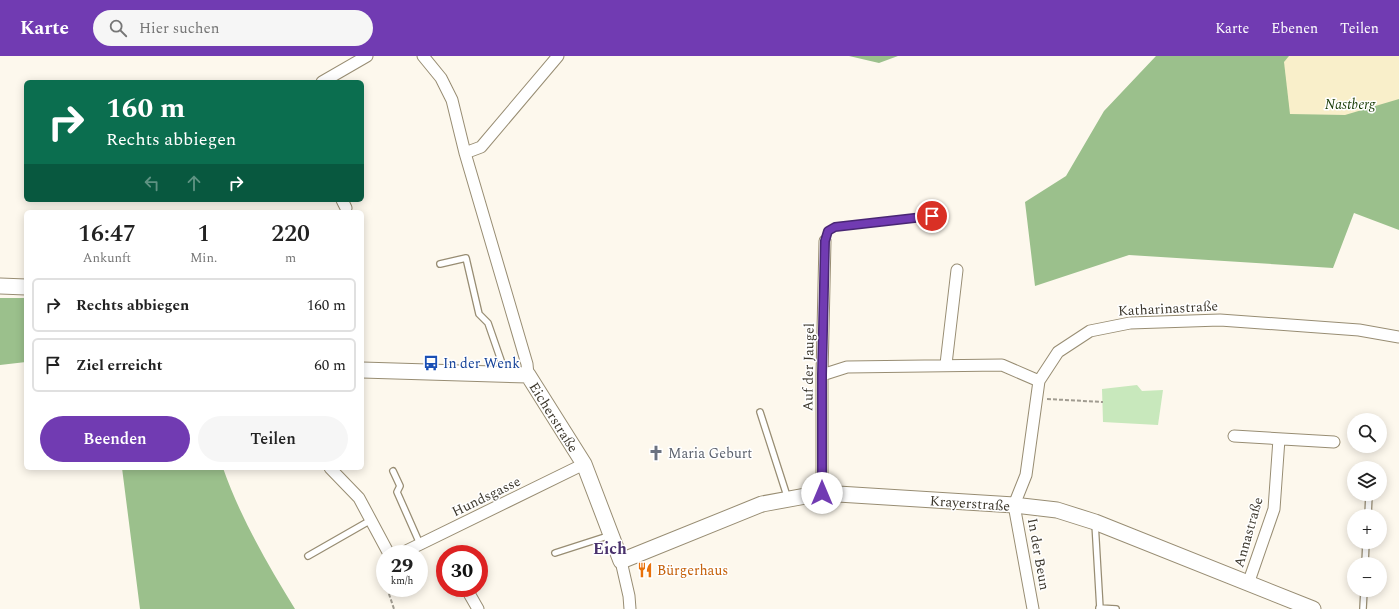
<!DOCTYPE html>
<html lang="de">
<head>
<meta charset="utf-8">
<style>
	body { margin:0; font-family:Spectral,serif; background:#f6f6f6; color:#222; height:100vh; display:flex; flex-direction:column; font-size:15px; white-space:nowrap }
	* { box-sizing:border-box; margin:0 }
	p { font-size:13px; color:#767676 }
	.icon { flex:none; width:22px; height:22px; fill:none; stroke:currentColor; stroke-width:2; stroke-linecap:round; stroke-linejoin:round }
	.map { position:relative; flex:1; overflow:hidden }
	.sheet { position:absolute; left:24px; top:154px; width:340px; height:260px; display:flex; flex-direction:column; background:#fff; border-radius:6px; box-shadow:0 2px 10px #0003 }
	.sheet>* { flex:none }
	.top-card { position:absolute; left:24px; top:24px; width:340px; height:122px; border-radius:6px; box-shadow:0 2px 10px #0003; background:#0b6e4f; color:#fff; overflow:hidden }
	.controls { position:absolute; left:1347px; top:357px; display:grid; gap:8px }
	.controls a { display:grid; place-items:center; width:40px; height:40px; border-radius:50%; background:#fff; box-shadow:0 2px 10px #0003; font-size:20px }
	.speed { position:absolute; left:376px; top:489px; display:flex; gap:8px; font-size:20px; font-weight:700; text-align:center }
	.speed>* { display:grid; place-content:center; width:52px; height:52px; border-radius:50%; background:#fff; box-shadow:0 2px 10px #0003; line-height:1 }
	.speed small { font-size:10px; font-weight:400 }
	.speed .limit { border:6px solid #d22; background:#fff; color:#111 }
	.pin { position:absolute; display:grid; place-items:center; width:34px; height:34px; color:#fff; margin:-17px; border:2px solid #fff; border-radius:50%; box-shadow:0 1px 4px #0007 }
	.me { position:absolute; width:44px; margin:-22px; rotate:0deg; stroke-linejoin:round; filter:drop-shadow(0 0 3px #0008) }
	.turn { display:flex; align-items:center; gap:14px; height:84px; padding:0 16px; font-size:18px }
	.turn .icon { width:52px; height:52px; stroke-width:2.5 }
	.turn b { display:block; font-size:28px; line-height:34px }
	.lanes { display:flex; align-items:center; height:38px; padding:0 16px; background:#0003; justify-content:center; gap:20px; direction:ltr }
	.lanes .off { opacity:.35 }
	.eta { display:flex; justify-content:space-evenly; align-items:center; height:68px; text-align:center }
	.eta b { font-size:24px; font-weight:600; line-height:28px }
	.action { display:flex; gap:8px; margin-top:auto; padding:8px 16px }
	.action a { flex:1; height:46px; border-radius:24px; background:#713bb2; color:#fff; font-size:16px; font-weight:600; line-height:46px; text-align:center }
	.action a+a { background:#f6f6f6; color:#222 }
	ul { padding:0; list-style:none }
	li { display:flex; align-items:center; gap:12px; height:54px; margin:0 8px 6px; padding:0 8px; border:2px solid #e0e0e0; border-radius:6px }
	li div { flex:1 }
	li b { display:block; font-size:15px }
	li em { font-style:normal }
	header { display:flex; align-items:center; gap:24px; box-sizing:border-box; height:56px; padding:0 20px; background:#713bb2; color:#fff }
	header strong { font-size:19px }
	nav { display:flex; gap:22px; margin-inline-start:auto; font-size:14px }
	.search { width:280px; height:36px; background:#f6f6f6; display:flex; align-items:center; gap:10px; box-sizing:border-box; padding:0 14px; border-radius:22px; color:#767676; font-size:15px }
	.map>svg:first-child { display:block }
</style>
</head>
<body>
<header>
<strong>Karte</strong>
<div class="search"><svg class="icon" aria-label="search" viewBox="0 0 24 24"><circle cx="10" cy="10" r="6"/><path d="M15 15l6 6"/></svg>Hier suchen</div>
<nav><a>Karte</a><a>Ebenen</a><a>Teilen</a></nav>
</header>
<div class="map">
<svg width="1399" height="553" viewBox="0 0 1399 553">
	<rect width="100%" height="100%" fill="#fdf8ed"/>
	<path fill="#c8e8bc" d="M1137 329 1142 335 1163 334 1158 369 1103 366 1102 333Z"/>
	<path fill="#9bc08c" d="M849 0H898L879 7Z
		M1156 0H1399V174L1354 157 1333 212 1129 199 1035 230 1025 146 1066 120 1104 55Z
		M0 242H26V306L0 309Z
		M122 412H223C240 461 268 509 295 553H140Z"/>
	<path fill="#f9efca" d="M1289 0H1399V43L1345 59 1290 58 1284 6Z"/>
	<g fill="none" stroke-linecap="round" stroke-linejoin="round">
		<defs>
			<path id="lane" d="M825 185 828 175 835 171 932 160
				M440 208 466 202 479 258 488 267 505 316
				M760 356 788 443
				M393 415 400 430 397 436 420 488
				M1368 460 1369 438
				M1095 467 1100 553
				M555 497 611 479
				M308 500 371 464
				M1365 508 1366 486
				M1099 552 1116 553
				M1363 553 1364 534"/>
			<path id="street" d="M423 0 441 22 452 44 465 97 527 308 528 319
				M322 26 367 0
				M465 97 481 91 558 0
				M342 144 346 152
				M946 308 957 214
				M822 319 847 311 1002 309 1039 325
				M1234 380 1334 386
				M330 412 359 442 389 498
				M822 437V319L825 185
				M400 498 584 408
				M621 505 629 540 630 553
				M1248 528 1274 453 1279 383
				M466 532 478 553
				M1033 553 1014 449 1026 419 1039 325 1058 296 1090 275 1130 267 1220 264 1359 274 1399 281"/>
			<path id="secondary" d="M0 230 26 231
				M362 314 528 319 584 408 621 505 762 448 822 437 1014 449 1057 454 1095 466 1313 553"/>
		</defs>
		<use href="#lane" stroke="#988d73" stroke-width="8"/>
		<use href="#street" stroke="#988d73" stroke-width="13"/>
		<use href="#secondary" stroke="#988d73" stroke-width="17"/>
		<path stroke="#a19c91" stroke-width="2" stroke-dasharray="4 2" stroke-linecap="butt" d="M1047 343 1103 346
			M385 514 382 518 385 526
			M387 532 394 553"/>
		<use href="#lane" stroke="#fff" stroke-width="5.5"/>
		<use href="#street" stroke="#fff" stroke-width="11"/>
		<use href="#secondary" stroke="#fff" stroke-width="15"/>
	</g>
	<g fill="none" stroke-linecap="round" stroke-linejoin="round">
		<defs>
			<path id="route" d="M822 437V319L825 185 828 175 835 171 932 160"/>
		</defs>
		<use href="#route" stroke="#492674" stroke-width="10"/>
		<use href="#route" stroke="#713bb2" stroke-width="7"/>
	</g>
	<defs>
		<symbol id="bus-bare" viewBox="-9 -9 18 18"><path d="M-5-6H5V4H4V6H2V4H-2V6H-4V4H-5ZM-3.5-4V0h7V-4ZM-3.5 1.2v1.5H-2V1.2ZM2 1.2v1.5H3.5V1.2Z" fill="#1a4fb4" stroke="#fff" stroke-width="2.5" paint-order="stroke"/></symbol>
		<symbol id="church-bare" viewBox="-9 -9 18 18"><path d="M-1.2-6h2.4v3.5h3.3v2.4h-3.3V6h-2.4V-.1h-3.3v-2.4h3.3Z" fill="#6b7280" stroke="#fff" stroke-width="2.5" paint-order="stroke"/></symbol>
		<symbol id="restaurant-bare" viewBox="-9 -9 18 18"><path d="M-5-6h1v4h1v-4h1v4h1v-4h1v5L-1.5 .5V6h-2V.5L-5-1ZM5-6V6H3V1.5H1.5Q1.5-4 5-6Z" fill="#e8710a" stroke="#fff" stroke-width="2.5" paint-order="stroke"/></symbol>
	</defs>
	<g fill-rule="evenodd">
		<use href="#bus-bare" x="420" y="296" width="22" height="22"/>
		<use href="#church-bare" x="645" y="386" width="22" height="22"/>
		<use href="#restaurant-bare" x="634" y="503" width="22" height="22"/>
	</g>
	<g text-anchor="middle" stroke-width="3" stroke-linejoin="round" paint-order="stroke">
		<g font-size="14" font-style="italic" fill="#193b04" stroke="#fff">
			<text x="1350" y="53">Nastberg</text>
		</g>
		<g font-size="14" fill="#3d382d" stroke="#fff">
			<text transform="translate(1168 252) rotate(-3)" y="5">Katharinastraße</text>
			<text transform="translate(808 311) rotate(-89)" y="5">Auf der Jaugel</text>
			<text transform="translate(554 361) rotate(58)" y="5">Eicherstraße</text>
			<text transform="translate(486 440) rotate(-26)" y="5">Hundsgasse</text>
			<text transform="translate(970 447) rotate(4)" y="5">Krayerstraße</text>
			<text transform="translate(1248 476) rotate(-74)" y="5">Annastraße</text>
			<text transform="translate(1039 498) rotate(80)" y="5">In der Beun</text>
		</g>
		<g font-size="14" fill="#164399" stroke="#fff" text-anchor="start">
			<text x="443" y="312">In der Wenk</text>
		</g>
		<g font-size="14" fill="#5b616d" stroke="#fff" text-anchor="start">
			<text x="668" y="402">Maria Geburt</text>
		</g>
		<g font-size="14" fill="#c56008" stroke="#fff" text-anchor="start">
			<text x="657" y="519">Bürgerhaus</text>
		</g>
		<g font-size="16" font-weight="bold" fill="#49316c" stroke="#fff">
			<text x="610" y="498">Eich</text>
		</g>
	</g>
</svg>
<div class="controls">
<a><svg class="icon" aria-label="search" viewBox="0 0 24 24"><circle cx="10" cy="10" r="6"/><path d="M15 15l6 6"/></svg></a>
<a><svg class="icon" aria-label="layers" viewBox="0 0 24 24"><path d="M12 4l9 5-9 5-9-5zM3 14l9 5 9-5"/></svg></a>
<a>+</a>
<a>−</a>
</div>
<div class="speed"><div>29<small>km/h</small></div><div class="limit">30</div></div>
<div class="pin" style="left:932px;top:160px;background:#d93025"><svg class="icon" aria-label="arrive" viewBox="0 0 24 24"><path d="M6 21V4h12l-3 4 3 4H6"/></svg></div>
<svg class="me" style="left:822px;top:437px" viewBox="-20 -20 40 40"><circle r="19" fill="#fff"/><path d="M0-13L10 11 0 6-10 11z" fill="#713bb2"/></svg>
<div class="top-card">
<div class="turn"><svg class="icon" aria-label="right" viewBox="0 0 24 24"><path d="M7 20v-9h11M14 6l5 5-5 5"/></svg><div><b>160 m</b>Rechts abbiegen</div></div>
<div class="lanes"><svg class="icon off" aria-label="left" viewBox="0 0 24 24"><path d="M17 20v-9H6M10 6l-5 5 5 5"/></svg><svg class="icon off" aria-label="ahead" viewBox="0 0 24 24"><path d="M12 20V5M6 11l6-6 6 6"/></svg><svg class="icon" aria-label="right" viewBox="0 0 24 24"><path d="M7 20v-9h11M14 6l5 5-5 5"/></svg></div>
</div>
<section class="sheet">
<div class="eta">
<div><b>16:47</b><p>Ankunft</p></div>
<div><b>1</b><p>Min.</p></div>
<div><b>220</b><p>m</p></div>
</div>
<ul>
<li><svg class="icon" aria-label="right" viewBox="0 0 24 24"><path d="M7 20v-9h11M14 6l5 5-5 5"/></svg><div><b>Rechts abbiegen</b></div><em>160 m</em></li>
<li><svg class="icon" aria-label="arrive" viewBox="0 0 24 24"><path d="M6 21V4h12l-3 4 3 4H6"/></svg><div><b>Ziel erreicht</b></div><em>60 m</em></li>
</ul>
<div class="action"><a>Beenden</a><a>Teilen</a></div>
</section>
</div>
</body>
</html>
